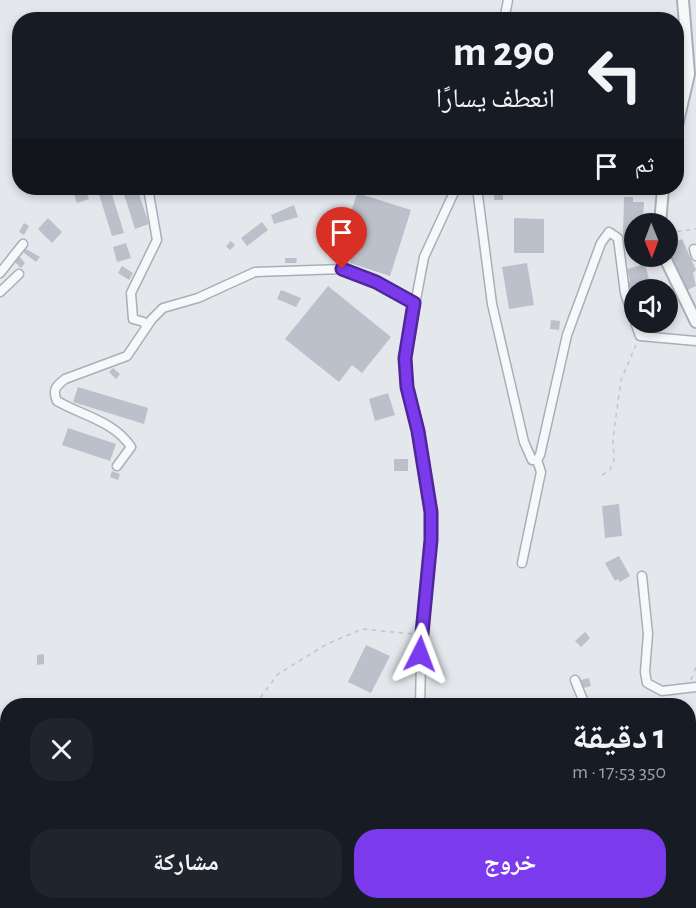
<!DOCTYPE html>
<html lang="ar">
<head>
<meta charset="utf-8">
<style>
	body { margin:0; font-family:"Alegreya Sans","Noto Naskh Arabic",sans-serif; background:#20242c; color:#f1f3f6; direction:rtl; height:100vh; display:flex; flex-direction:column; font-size:22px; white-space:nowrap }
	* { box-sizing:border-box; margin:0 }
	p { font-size:20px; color:#9ea1a6 }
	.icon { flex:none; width:33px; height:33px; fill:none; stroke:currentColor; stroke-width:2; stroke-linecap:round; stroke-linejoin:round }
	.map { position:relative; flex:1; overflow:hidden; direction:ltr }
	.sheet { position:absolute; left:0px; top:698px; width:696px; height:212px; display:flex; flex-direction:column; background:#171b24; border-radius:24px 24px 0 0; box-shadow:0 3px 9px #0003; direction:rtl }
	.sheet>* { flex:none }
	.hud { position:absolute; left:12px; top:12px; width:672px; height:183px; border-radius:24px; box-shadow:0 3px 9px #0003; direction:rtl; background:#171b24; color:#f1f3f6; overflow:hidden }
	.needle { width:39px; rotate:179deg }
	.fabs { position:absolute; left:624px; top:213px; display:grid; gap:12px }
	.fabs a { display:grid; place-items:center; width:54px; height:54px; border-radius:50%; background:#171b24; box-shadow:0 3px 9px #0003; font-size:30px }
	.pin { position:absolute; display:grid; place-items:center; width:51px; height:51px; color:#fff; margin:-62px -26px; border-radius:50% 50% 50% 0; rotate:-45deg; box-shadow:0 0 6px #0007 }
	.pin .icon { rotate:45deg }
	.me { position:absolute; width:66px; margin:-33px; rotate:3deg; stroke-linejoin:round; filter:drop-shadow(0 0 4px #0008) }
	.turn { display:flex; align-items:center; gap:21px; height:126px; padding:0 30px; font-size:27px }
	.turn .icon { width:78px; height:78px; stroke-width:2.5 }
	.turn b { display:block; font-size:42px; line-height:51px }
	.then { display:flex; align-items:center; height:57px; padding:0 30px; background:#0003; gap:12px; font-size:22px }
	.round { display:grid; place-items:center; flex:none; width:63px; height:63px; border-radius:24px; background:#20242c }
	.summary { display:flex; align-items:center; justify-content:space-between; height:102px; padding:0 30px }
	h1 { font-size:36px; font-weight:700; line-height:45px }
	.primary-button { display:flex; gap:12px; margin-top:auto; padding:12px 30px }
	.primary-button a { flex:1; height:69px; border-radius:24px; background:#7c3aed; color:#fff; font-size:24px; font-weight:700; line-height:69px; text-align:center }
	.primary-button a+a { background:#20242c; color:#f1f3f6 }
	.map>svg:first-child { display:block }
</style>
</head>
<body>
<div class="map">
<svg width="696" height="908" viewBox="0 0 696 908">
	<rect width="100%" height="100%" fill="#e4e7ec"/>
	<path fill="#bbc0ca" d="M72 188H85L89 199 77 203Z
		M97 188H110L124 233 112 236Z
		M122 188H137L149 224 135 229Z
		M494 191H503V200H494Z
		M357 193 411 210 390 276 350 263 355 246 342 242Z
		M624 197H633V202H644L643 224H634V239L623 238Z
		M294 205 298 217 274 224 271 215Z
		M48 218 62 232 52 243 38 229Z
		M514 218 544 219V253H514Z
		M262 222 268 230 247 246 241 238Z
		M24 223 29 226 24 235 19 232Z
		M682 239 696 270 693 273 696 286 685 291 668 252V245Z
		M231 241 235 245 230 250 226 246Z
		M126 243 131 258 117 262 113 247Z
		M26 249 40 257 36 262 23 252Z
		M19 256 25 263 21 268 14 261Z
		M285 258H297L296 263H285Z
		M527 263 534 305 509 309 502 267Z
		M645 264 652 290H634V295L630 296 626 282 630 281 627 269Z
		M122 266 133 273 129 280 118 273Z
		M328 286 391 337 362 373 352 365 339 382 285 339Z
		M281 290 301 298 296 307 277 299Z
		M551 320 560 321 559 330 550 329Z
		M113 368 120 374 116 379 109 372Z
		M78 387 148 408 144 424 73 402Z
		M388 393 395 415 375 421 369 399Z
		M68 428 116 444 110 461 62 445Z
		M394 459H408V471H394Z
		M112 471 120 474 118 480 110 477Z
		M619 504 622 536 605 538 602 506Z
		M619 556 630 576 620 582 618 579 615 581 605 563Z
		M585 632 590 638 581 647 575 641Z
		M366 645 390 656 371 693 348 682Z
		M44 654V664L37 665V655Z
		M589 678 591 686 583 688 581 680Z
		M696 784V796L690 790Z
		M696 815V833L689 818Z
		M658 902H667L670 908H661Z"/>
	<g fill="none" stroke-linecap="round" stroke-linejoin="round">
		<defs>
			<path id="minor" d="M504 20 508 0
				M477 188 492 304 524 442 532 460H537L540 455 567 335 601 243 609 232 618 238 625 293 634 320
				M694 249 696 256
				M0 273 23 244
				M0 292 19 274
				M635 322 640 336 696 341
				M146 327 144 322 133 319 131 293 157 240 148 188
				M117 466 131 447C114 421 83 416 57 401 52 390 56 386 65 379L127 356 152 319 163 308 198 298 255 272 342 269 377 282 414 303
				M522 563 541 472 537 460
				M642 576 648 634 645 672 647 683 662 691 696 687
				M575 680 585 705
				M420 705 422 618 430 562 431 511 418 431 407 388 405 358 424 257 456 188
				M688 773 696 778
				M688 835 696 845
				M688 853 696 852
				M696 870 689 877 696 907
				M399 902 400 908
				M643 902 648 908"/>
			<path id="tertiary" d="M676 130 689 74 683 0
				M660 224 663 188
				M664 256 696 322"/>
		</defs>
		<use href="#minor" stroke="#a9aeb7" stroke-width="11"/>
		<use href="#tertiary" stroke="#a9aeb7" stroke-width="14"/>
		<path stroke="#c2c5cb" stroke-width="1.5" stroke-dasharray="4.5 4.5" stroke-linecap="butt" d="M668 233 696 229
			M602 475 610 470 614 460 613 438 621 380 636 345
			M691 680 696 667
			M255 705 278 674 327 644 362 629 414 634"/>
		<use href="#minor" stroke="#f7f8fa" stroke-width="8"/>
		<use href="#tertiary" stroke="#f7f8fa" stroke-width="10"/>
	</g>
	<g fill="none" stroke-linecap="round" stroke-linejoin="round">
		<defs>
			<path id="route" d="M342 269 376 282 414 303 405 358 407 387 418 431 431 512V540L420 654"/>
		</defs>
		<use href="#route" stroke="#51269a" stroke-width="15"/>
		<use href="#route" stroke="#7c3aed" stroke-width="10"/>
	</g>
</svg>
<div class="fabs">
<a><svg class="needle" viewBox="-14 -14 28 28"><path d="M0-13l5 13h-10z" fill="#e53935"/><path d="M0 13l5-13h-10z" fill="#9ea1a6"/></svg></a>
<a><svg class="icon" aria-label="sound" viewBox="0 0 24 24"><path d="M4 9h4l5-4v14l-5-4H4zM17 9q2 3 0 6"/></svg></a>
</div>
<div class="pin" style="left:342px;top:269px;background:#d93025"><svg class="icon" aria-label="arrive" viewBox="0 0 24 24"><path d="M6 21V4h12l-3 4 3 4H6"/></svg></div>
<svg class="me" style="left:420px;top:654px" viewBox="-20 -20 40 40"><path d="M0-17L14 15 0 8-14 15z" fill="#7c3aed" stroke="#fff" stroke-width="4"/></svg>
<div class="hud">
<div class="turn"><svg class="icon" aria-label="left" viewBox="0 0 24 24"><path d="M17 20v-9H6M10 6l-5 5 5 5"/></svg><div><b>290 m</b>انعطف يسارًا</div></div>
<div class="then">ثم<svg class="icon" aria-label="arrive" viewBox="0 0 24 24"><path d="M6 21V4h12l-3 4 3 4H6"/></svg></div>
</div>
<section class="sheet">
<div class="summary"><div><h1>1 دقيقة</h1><p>350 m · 17:53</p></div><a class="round"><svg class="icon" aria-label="close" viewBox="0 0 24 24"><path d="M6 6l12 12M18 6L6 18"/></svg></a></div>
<div class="primary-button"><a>خروج</a><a>مشاركة</a></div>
</section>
</div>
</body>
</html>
